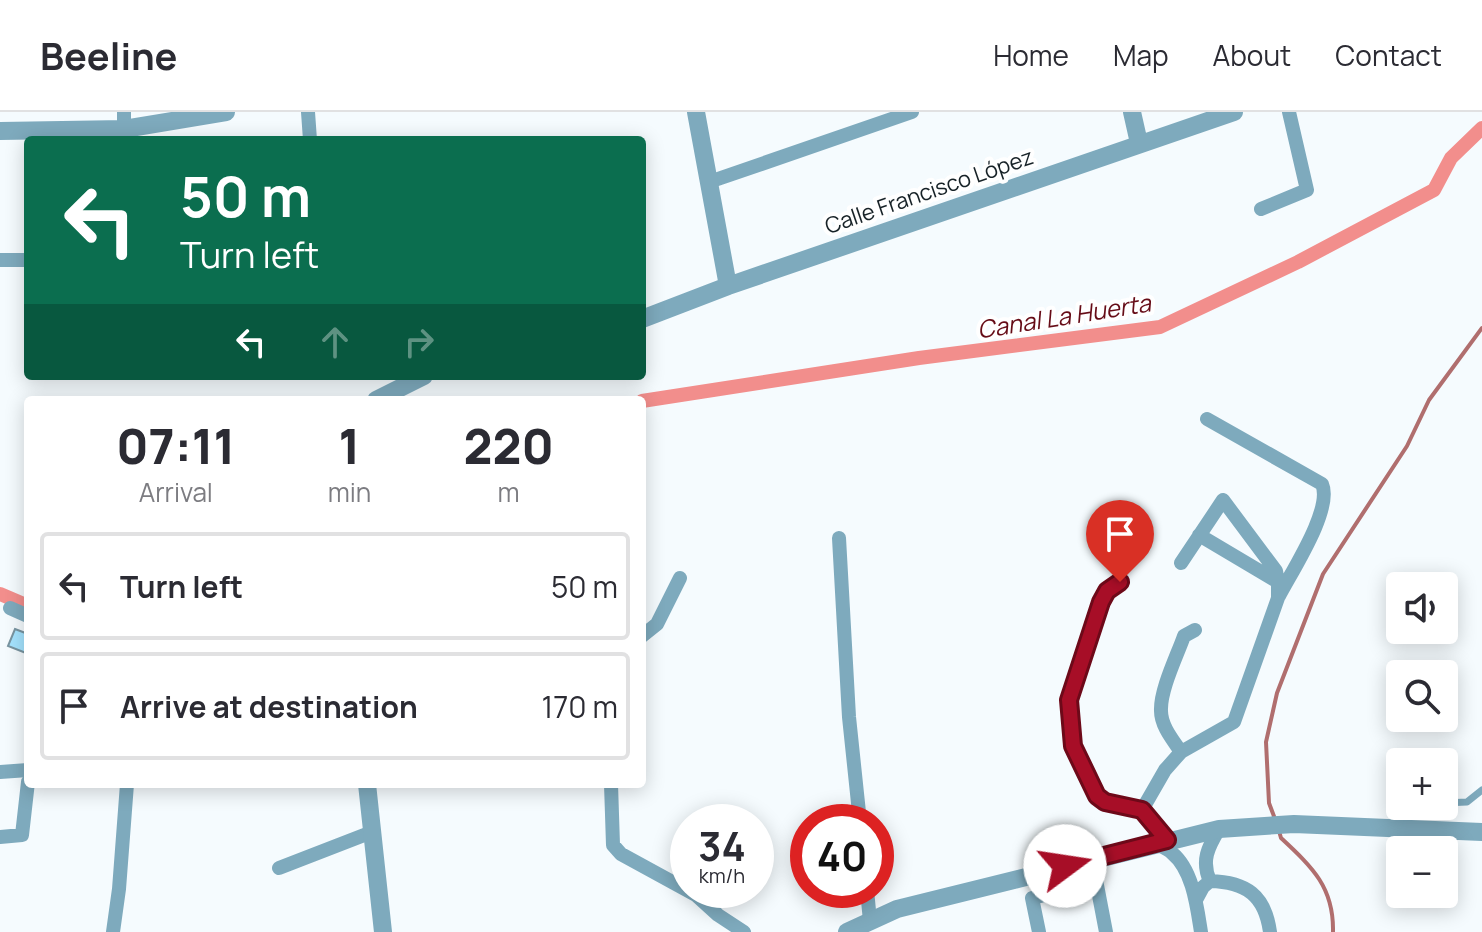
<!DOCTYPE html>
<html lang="en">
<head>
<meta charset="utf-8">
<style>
	body { margin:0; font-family:Manrope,sans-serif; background:#f7f7f7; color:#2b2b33; height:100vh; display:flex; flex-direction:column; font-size:30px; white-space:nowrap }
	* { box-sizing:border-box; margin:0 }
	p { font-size:26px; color:#7c7c81 }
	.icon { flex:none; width:44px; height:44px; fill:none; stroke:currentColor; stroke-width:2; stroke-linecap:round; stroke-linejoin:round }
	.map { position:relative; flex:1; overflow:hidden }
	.panel { position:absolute; left:24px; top:284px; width:622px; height:392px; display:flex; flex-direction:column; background:#fff; border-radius:8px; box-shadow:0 4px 20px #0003 }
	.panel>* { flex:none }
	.banner { position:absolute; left:24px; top:24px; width:622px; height:244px; border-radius:8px; box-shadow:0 4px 20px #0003; background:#0b6e4f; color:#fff; overflow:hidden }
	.controls { position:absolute; left:1386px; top:460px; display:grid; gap:16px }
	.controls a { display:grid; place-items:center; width:72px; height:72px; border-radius:8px; background:#fff; box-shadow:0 4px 20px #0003; font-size:40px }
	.speed { position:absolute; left:670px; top:692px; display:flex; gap:16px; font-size:40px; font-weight:700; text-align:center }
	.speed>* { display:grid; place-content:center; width:104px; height:104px; border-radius:50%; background:#fff; box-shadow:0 4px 20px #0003; line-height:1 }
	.speed small { font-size:20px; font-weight:400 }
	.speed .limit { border:12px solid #d22; background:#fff; color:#111 }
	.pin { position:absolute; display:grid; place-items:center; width:68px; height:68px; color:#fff; margin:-82px -34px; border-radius:50% 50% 50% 0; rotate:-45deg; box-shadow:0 0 8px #0007 }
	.pin .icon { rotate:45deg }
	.me { position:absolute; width:88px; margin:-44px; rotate:76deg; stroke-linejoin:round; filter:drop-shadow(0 0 6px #0008) }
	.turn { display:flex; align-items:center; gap:28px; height:168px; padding:0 24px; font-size:36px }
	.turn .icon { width:104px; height:104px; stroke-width:2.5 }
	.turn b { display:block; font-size:56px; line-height:68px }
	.lanes { display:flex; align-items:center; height:76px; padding:0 24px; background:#0003; justify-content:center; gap:40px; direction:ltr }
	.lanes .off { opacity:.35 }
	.eta { display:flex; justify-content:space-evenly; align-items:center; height:136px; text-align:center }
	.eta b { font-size:48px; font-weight:800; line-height:56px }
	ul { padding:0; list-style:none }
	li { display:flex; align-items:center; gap:24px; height:108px; margin:0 16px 12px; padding:0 8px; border:4px solid #e1e1e2; border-radius:8px }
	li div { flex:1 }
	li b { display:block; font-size:30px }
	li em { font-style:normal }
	header { display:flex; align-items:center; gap:48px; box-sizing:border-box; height:112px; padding:0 40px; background:#fff; border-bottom:2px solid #e1e1e2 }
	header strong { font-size:38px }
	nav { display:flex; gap:44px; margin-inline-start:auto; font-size:28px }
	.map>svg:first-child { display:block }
</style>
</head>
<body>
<header>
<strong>Beeline</strong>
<nav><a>Home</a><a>Map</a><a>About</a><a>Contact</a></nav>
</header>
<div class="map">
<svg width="1482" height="820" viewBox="0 0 1482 820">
	<rect width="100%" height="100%" fill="#f5fbfe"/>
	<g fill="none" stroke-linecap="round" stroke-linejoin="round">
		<path stroke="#b06e6e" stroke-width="4" d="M1275 707 1269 691 1266 630 1277 581 1323 462 1407 334 1429 288 1482 216
			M1279 719 1281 726C1312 755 1334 775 1333 820"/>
		<path stroke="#f28e8c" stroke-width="14" d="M642 289 919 246 1160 215 1298 150 1434 78 1451 46 1482 16
			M0 482 28 494"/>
	</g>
	<path fill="#a5e4ff" stroke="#7995a1" stroke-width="2" d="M15 517 28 522 26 541 8 534Z"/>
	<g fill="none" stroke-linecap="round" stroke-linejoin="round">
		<path stroke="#7eaabd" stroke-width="7" d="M1444 691 1467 690 1482 678"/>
		<path stroke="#7eaabd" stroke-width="14" d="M124 0V17
			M308 0 310 28
			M709 70 912 0
			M1261 97 1307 78 1289 0
			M0 148H28
			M1207 307 1322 372C1333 397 1292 459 1279 484
			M1199 423 1278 470
			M839 426 849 605 860 710
			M1120 470 1107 479 1101 490 1069 588 1073 634 1097 684 1105 690 1142 698 1167 728
			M10 496 28 504
			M642 524 657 512 680 466
			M1181 640C1173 628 1161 614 1161 599 1160 578 1177 544 1184 524L1195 518
			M0 660 28 658
			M611 672 613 733 621 742 696 783 718 803 744 820
			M1142 698 1165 658 1181 640 1234 610 1278 486V470L1276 459 1223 388 1181 451
			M0 725 22 723 28 670
			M1155 731C1160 734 1168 737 1172 741 1193 758 1197 795 1201 820
			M1092 747 1106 820
			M279 756 372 720
			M1210 769C1201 749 1208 735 1219 717
			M867 778 870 809
			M1196 788 1203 775 1210 769C1246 770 1265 783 1270 820
			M113 820 119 777 127 672
			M1039 820 1032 786 1096 771"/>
		<path stroke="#7eaabd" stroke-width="18" d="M696 0 728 174
			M1132 0 1139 31
			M0 19 124 17 226 0
			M642 207 728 174 1234 0
			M376 288 424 264
			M367 672 383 820
			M847 820 897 797 1219 717 1294 712 1482 720"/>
	</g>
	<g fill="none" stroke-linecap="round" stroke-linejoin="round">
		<defs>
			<path id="route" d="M1065 754 1167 728 1142 698 1105 690 1097 684 1073 634 1069 588 1101 490 1107 479 1120 470"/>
		</defs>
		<use href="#route" stroke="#6d0919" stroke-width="20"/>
		<use href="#route" stroke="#a70e27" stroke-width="14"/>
	</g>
	<g text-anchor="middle" stroke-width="8" stroke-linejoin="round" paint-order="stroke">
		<g font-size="22" fill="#172227" stroke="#fff">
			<text transform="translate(929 79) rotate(-19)" y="8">Calle Francisco López</text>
		</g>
		<g font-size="24" font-style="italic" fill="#660c17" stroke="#fff">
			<text transform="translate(1064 205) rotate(-9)" y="8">Canal La Huerta</text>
		</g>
	</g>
</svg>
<div class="controls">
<a><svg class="icon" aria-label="sound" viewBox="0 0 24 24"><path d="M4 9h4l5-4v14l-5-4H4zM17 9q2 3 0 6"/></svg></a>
<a><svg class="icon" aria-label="search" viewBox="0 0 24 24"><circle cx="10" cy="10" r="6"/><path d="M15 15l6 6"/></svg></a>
<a>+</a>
<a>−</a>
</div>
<div class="speed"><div>34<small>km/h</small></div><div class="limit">40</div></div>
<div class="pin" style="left:1120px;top:470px;background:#d93025"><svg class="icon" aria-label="arrive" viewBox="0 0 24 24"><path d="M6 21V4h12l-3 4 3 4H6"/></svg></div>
<svg class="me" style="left:1065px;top:754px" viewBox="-20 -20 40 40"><circle r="19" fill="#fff"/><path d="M0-13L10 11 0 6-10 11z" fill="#a70e27"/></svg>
<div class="banner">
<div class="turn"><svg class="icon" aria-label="left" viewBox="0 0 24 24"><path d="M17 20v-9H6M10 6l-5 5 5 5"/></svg><div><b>50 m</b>Turn left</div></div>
<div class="lanes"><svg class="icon" aria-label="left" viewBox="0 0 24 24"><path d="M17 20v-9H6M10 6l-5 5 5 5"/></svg><svg class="icon off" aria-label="ahead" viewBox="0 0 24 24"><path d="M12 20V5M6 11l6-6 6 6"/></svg><svg class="icon off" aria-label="right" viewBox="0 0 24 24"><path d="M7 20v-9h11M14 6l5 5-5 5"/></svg></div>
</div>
<section class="panel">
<div class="eta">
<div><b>07:11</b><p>Arrival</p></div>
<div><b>1</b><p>min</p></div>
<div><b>220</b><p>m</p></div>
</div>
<ul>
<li><svg class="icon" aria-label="left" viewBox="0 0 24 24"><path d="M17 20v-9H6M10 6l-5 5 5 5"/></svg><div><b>Turn left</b></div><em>50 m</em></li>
<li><svg class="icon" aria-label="arrive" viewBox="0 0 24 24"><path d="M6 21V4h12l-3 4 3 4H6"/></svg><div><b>Arrive at destination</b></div><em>170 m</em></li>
</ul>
</section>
</div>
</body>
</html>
